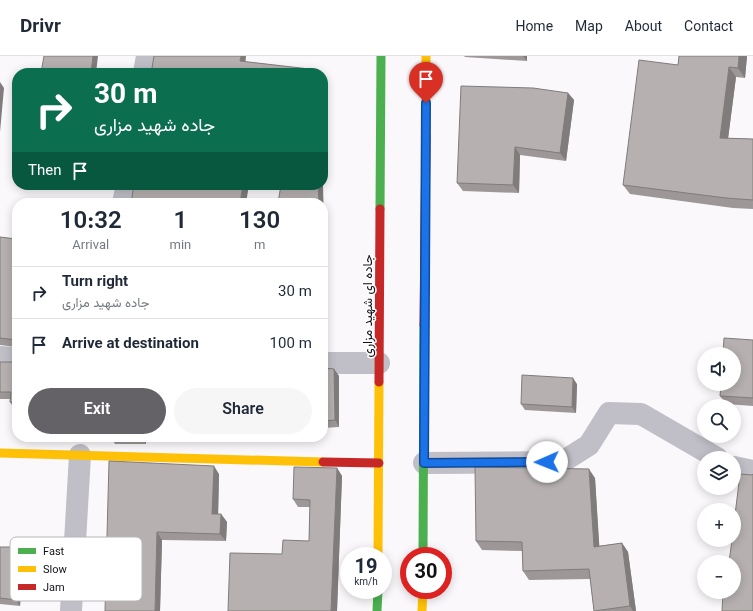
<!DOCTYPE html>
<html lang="en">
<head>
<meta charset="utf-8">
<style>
	body { margin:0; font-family:Georgia,Vazirmatn,serif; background:#f6f6f7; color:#1f2937; height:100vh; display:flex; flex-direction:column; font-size:15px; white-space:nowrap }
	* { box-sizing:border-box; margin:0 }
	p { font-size:13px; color:#747a83 }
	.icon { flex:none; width:22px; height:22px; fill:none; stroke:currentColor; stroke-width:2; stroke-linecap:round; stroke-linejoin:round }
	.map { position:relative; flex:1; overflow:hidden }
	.details { position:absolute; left:12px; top:142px; width:316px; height:244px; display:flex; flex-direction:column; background:#fff; border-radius:16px; box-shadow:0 2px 10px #0003 }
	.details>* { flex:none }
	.guide { position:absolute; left:12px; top:12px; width:316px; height:122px; border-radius:16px; box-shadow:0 2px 10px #0003; background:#0b6e4f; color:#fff; overflow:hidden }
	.fabs { position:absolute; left:697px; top:291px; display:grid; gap:8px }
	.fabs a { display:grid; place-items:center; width:44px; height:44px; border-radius:50%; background:#fff; box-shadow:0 2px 10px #0003; font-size:20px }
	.speed { position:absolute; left:340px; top:491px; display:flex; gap:8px; font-size:20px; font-weight:700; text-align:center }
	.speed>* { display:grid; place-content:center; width:52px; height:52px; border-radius:50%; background:#fff; box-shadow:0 2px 10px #0003; line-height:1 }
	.speed small { font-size:10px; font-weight:400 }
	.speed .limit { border:6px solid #d22; background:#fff; color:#111 }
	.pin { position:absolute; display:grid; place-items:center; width:34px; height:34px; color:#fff; margin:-41px -17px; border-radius:50% 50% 50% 0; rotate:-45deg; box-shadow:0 0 4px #0007 }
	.pin .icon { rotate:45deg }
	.me { position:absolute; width:44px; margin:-22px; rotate:269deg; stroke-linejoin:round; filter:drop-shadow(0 0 3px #0008) }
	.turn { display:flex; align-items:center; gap:14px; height:84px; padding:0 16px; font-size:18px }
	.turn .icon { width:52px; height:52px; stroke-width:2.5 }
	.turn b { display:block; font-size:28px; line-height:34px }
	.then { display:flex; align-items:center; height:38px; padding:0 16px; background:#0003; gap:8px; font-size:15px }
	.eta { display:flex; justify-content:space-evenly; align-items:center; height:68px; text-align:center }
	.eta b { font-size:24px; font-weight:600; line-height:28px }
	.primary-button { display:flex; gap:8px; margin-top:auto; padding:8px 16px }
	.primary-button a { flex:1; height:46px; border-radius:24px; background:#646167; color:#fff; font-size:16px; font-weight:600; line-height:46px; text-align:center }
	.primary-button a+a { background:#f6f6f7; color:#1f2937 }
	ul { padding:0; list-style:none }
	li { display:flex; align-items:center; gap:12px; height:52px; padding:0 16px; border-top:1px solid #e0e1e3 }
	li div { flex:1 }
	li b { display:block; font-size:15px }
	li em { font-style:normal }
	header { display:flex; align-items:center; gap:24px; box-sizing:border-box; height:56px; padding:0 20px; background:#fff; border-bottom:1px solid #e0e1e3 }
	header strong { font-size:19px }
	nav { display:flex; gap:22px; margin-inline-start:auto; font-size:14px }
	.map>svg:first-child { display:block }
</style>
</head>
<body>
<header>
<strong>Drivr</strong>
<nav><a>Home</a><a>Map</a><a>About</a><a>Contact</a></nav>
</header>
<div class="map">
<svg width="753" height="555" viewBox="0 0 753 555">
	<rect width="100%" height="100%" fill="#faf8fb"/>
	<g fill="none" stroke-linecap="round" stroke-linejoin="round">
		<path stroke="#c0bec6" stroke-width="22" d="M144 17 147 0
			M123 147 127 129
			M0 301 17 302
			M323 307H379
			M424 407 562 406 589 389 609 357 641 358 717 402
			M734 411 753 415
			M71 555 80 399"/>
		<path stroke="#4caf50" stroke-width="9" d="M380 153 381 0
			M423 500 424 269
			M377 555 378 534"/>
		<path stroke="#ffc107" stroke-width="9" d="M426 80V0
			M0 397 323 406
			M378 500 379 326
			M422 555 423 534"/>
		<path stroke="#c62828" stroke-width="9" d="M424 269 426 80
			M379 326 380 153
			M323 406 379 407"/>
	</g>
	<path fill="#9d9897" d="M464 0H527V5L465 1Z
		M747 0 745 22 736 21 728 82 753 83V153L733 152 630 138 623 129 678 9Z
		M568 37 574 44 566 105 520 99 519 137 463 135 457 127Z
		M17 178V291L0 289V181L16 183Z
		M753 284V350L726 348 720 340Z
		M0 306H17V354H15L10 346V343H0Z
		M323 312 334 313 339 320V371L323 372Z
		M577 328 576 357 525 354 521 348Z
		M65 381H146V388H115L113 385 66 382Z
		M209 381H241V386L212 385Z
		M109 405 219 418 218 458H221L227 466 226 485 162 484 160 555Z
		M337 412 342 420 337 555 282 498 309 485 310 451H298L293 443Z
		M595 422 599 490 622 487 628 496 636 555H594L590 523 529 524 523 515 522 495 482 494 476 485Z
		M0 491 36 497 35 519 22 518 20 550 0 548Z"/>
	<path fill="#7f7c7b" d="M93 0H98L96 17H91Z
		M241 0H246L245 12 240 5Z
		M523 0H527V5Z
		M739 0H747L745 22 738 12Z
		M729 11 736 21 727 91 720 82Z
		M0 26 4 32 0 76Z
		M568 37 574 44 566 105 560 97Z
		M324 42 328 48 323 91 324 89 328 96 323 127V47Z
		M515 91 520 99 519 137 513 129Z
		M243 129H249L246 147H240Z
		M318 129H323L324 171 323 178V147H319Z
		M334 313 339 320V371L335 364Z
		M573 322 577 328 576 357 572 351Z
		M141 381H146V388Z
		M237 381H241V386Z
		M214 410 219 418 218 465 212 458Z
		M337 412 342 420 337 555H331Z
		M589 413 595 422 600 500 594 491Z
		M221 458 227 466 226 485 220 478Z
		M157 476 162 484 160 555H155Z
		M622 487 628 496 636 555H633L630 550Z
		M32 491 36 497 35 519 31 513Z
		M18 512 22 518 20 550 16 544Z"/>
	<path fill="#b6b1b0" stroke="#7f7c7b" d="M44 0H93L91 17H41Z
		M154 0H241L240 5 318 14V17H149L152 12Z
		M679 0H739L738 12 729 11 720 82 753 83V144L726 142 623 129 639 4 678 9Z
		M461 30 533 32 568 37 560 97 515 91 513 129 457 127Z
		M134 129H243L240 147H131Z
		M281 129H318L319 147H278Z
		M17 178V284L0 282V181L16 183Z
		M724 282 753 284V342L720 340 721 328H734V298H723Z
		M0 306H17V347L10 346 11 336H0Z
		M323 312 334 313 335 364 323 365Z
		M522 319 573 322 572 351 521 348Z
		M109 405 214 410 212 458H221L220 478 157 476 155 555H105Z
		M294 411 337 412 331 555H228L230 497 282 498 283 484 309 485 310 444 293 443Z
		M475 411 589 413 594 491 622 487 630 550 594 555 589 513 523 515 522 486 476 485Z
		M740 418 752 419 753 418V555H722L723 536H734V506H729L732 484H734V467Z
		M0 491H32L31 513 18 512 16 544 0 542Z"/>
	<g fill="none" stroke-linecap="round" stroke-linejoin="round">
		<defs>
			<path id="route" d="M426 47 424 407 547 406"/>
		</defs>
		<use href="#route" stroke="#114b97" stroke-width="10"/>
		<use href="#route" stroke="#1a73e8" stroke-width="7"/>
	</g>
	<g text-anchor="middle" stroke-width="3" stroke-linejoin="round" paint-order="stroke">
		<g font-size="13" fill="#141018" stroke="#fff">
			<text transform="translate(367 250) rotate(-90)" y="5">جاده ای شهید مزاری</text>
		</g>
	</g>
	<rect x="10" y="481" width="132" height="64" rx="6" fill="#fff" stroke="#b8b7ba" stroke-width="1"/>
	<rect x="18" y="492" width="18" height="6" fill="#4caf50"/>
	<rect x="18" y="510" width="18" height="6" fill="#ffc107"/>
	<rect x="18" y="528" width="18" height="6" fill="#c62828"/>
	<g font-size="11" fill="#141018">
		<text x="43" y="499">Fast</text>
		<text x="43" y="517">Slow</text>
		<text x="43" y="535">Jam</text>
	</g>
</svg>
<div class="fabs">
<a><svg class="icon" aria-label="sound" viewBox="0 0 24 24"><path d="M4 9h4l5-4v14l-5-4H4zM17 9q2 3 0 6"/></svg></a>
<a><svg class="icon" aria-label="search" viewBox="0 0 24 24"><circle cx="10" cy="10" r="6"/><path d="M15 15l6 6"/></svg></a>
<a><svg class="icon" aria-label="layers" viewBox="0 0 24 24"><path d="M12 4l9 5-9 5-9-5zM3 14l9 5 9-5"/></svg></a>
<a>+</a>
<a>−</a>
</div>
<div class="speed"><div>19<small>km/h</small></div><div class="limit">30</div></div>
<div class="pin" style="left:426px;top:47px;background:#d93025"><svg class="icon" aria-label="arrive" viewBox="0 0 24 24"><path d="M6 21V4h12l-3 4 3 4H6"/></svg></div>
<svg class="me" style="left:547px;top:406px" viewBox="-20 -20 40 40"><circle r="19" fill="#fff"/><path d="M0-13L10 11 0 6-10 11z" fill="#1a73e8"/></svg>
<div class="guide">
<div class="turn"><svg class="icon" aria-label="right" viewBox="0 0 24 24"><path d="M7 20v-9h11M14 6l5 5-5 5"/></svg><div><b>30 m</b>جاده شهید مزاری</div></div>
<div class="then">Then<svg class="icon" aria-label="arrive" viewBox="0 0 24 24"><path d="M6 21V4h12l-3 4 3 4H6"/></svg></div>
</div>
<section class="details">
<div class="eta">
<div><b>10:32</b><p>Arrival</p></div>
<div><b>1</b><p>min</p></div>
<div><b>130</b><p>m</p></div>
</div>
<ul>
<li><svg class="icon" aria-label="right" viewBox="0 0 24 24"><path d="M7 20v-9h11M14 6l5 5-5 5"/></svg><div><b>Turn right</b><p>جاده شهید مزاری</p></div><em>30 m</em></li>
<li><svg class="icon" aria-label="arrive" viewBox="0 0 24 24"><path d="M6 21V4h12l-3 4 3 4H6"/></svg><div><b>Arrive at destination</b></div><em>100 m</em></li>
</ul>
<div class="primary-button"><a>Exit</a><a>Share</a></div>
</section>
</div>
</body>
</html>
